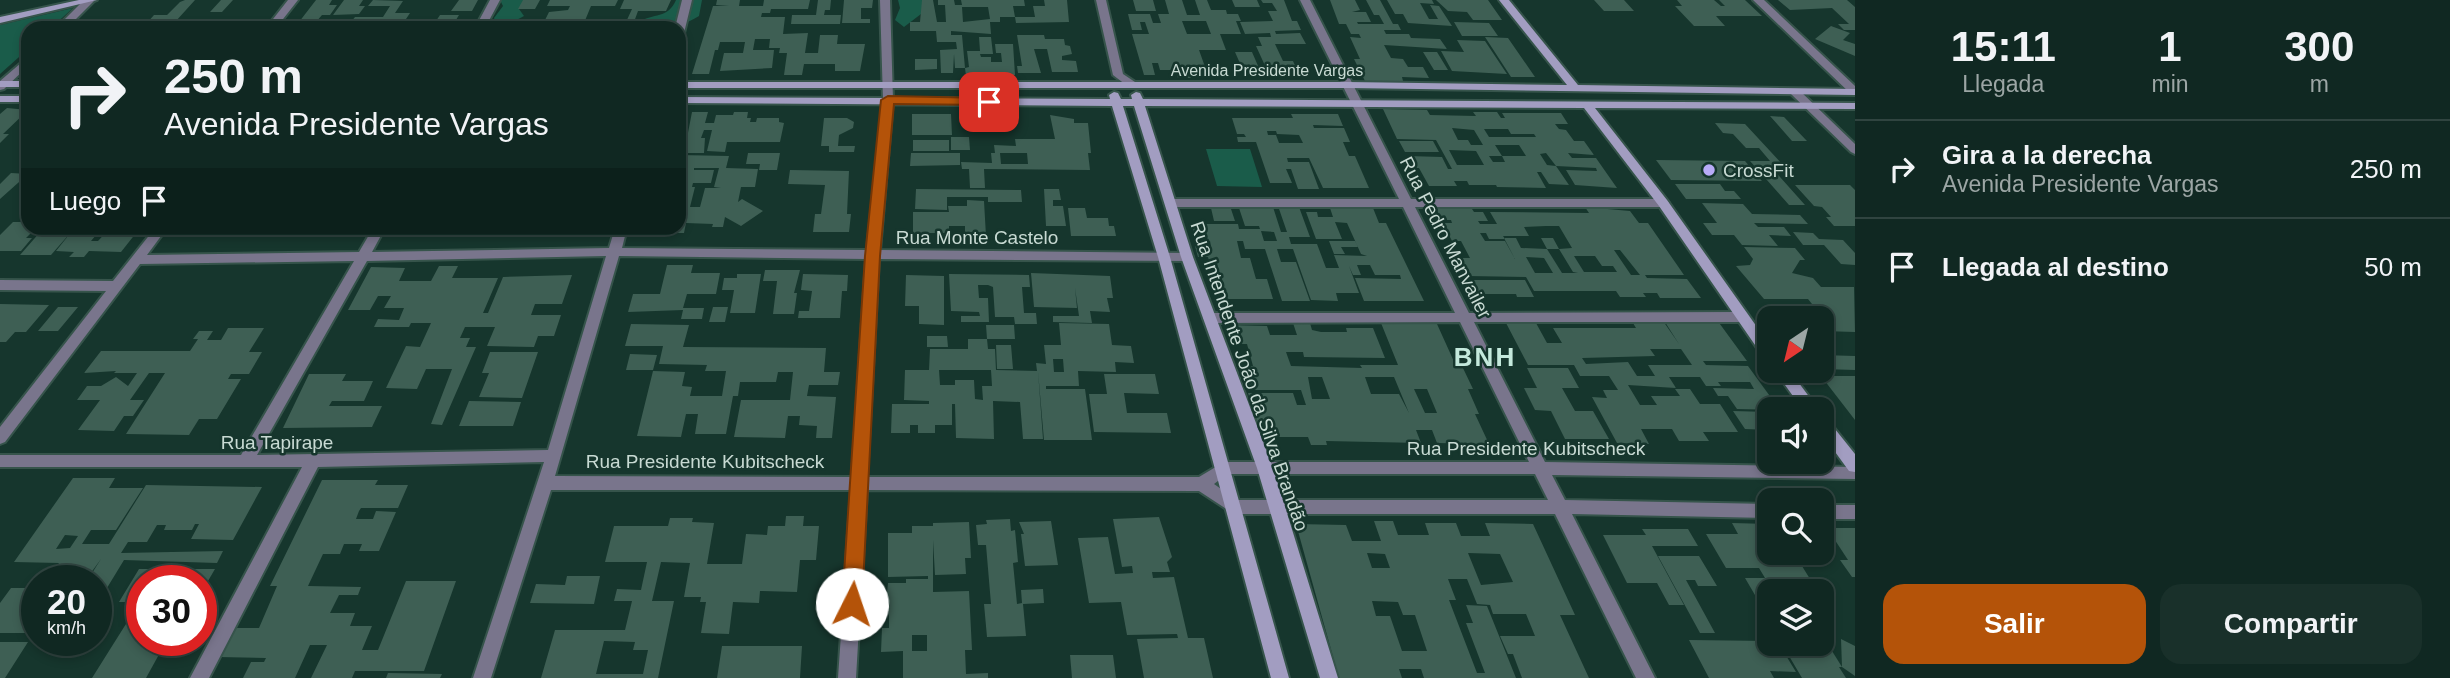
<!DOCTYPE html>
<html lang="es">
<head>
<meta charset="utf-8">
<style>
	body { margin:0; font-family:Helvetica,sans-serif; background:#19302a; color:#f1f3f6; height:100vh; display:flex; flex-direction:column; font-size:26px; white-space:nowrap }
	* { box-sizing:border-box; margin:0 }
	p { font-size:23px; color:#9ca6a5 }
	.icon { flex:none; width:38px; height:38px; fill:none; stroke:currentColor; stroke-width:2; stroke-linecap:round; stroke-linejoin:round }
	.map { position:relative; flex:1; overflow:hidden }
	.side { display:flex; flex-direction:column; background:#102822; width:595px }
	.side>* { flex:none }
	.guide { position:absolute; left:21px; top:21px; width:665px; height:214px; border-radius:21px; box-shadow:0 4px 10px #0003,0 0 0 2px #304440; background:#102822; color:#f1f3f6; overflow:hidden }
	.needle { width:46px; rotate:215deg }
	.buttons { position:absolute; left:1757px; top:306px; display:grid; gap:14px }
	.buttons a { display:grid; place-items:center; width:77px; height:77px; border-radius:14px; background:#102822; box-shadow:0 4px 10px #0003,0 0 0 2px #304440; font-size:35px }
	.speed { position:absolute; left:21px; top:565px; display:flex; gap:14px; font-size:35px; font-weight:700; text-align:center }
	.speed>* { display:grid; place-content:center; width:91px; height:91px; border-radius:50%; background:#102822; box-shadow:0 4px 10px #0003,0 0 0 2px #304440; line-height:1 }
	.speed small { font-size:18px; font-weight:400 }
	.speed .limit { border:10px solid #d22; background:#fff; color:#111 }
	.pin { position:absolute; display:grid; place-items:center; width:60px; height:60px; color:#fff; margin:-30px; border-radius:14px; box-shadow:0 4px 10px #0006 }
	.me { position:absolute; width:77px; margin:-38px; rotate:4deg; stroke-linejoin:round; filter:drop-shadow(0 0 5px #0008) }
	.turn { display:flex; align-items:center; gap:24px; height:147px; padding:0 28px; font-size:32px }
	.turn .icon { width:91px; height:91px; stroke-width:2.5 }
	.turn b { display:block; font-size:49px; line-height:60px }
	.then { display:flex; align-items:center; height:66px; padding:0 28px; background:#0003; gap:14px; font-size:26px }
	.eta { display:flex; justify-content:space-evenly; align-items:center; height:119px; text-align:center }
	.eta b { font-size:42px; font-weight:700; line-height:49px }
	.cta { display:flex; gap:14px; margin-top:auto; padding:14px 28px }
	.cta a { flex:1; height:80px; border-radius:21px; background:#b45309; color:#fff; font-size:28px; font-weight:700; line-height:80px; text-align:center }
	.cta a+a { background:#19302a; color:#f1f3f6 }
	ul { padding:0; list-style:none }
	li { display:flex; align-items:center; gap:21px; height:98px; padding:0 28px; border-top:2px solid #304440 }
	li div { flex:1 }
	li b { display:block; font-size:26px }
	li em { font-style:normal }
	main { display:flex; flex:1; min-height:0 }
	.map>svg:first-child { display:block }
</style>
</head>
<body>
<main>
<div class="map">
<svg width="1855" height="678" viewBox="0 0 1855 678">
	<rect width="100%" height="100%" fill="#16362d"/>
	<path fill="#1a5c4a" d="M500 0H528L519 9 524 16 511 23 496 24 494 18 503 6Z
		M676 0H702L699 16C680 28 660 31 639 22 653 13 668 19 676 0Z
		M898 0H924L921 14 904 27 895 20 900 8Z
		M73 8 51 28H28V49L0 74V25Z
		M1206 149H1250L1262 187 1217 186Z"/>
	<path fill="#3e5f54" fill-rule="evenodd" d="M185 0H195L176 21H194L188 28H169L173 23H167L163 28H125L130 24H146L154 15H167L180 2Z
		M221 0H233L222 12H210Z
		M316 0H332L329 5H337L330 15H322L316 22H299Z
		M344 0H363L359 6H365L359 14 333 15Z
		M373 0 403 1 395 13H410L404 22H397L393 28 347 27 355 17H383L390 6H368Z
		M459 0H478L472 11H451Z
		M523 0H540L535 9H518Z
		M550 0H618L615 6H591L584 23 564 22 561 28H548L551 22H544L549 12 568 10 570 6H547Z
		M624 0H671L666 11H638L634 22H626L632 9H620Z
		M717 0H740L739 6H763L764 0H810L808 9H771L770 13H762L761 17H785L783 34 808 33 805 53H818L820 35H838L837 44H865L860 71H835V64H804L802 75H784L787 53H779L780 48H769L770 39H755L753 50H774L772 68 720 71 724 53H743L745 42H720L718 50H715L709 74H692L713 6H729L716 5Z
		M818 0H831L830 10H825L824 15H841L840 24H791L792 15H816Z
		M844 0H873L872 8H861V19H870V23H842Z
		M922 0H933L937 22H946L945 5H938V0H954L955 5H962L961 0H1024L1025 6H1013L1015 17H1000V22H990L991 34 951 31V35H962L965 68 969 67 967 51H980L979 37H991L993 54H980L981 57H991V62H1002L1001 53H996L995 44H1013L1015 75 966 76 965 68H955L954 54 953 73H941L940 50 957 49 956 42H937L936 31H910V22H920ZM962 7H988L990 19 963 22Z
		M1044 0H1067L1069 22 1016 23 1015 17H1035L1033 6H1045Z
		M1133 0H1153L1156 11H1136Z
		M1165 0H1182L1187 15H1200L1195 0H1207L1211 10H1226L1227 14H1238L1241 21H1236L1241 34H1220L1226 50H1199L1209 78H1178L1175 70H1160L1158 63H1152L1155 75H1144L1132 34H1149L1145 22H1140L1142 30H1132L1128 14H1150L1153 23H1161L1158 14H1169ZM1182 21H1206L1211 34H1187Z
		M1232 0H1257L1260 7H1235Z
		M1261 0H1284L1292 21H1297L1301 30 1275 31 1276 34 1300 33 1306 44H1275L1283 61H1293L1297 70H1267L1256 46H1262L1258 37H1271L1270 33 1245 34 1240 22 1273 21 1268 11H1277L1272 3H1263Z
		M1330 0H1355L1360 10 1352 12H1366L1371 22H1357L1358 24H1384L1379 15H1374L1366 0H1380L1393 24H1398L1401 30H1384L1386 34H1409L1411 38 1440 39 1447 49 1384 45 1391 58 1403 59 1408 67H1423L1429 78 1402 77 1403 81H1365L1354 59H1360L1350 37 1361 38 1359 34H1351L1346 24H1339Z
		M1387 0H1432L1434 4 1420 3 1429 19H1438L1430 5 1439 6 1452 26 1408 23 1403 14H1395Z
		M1436 0H1488L1502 20H1473L1467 12 1448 11Z
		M1594 0H1624L1634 11H1604Z
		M1677 0H1714L1721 6H1725L1719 0H1745L1762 16H1716L1725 26H1694L1675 6H1682Z
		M1778 0H1847L1855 7V30H1844L1838 24H1849L1832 8 1790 10Z
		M440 15H459L451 28H411L413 24H434Z
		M1454 22 1489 23 1498 36H1462Z
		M631 23H659L657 28H629Z
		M507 24H537L535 28H505Z
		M1831 26 1850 33 1843 40 1855 44V56L1815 39Z
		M1017 35H1044L1045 39H1064L1065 45 1070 46 1072 54 1062 56V60L1076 61 1078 72H1052L1047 49H1034L1041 73H1018L1017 66H1022Z
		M1485 37 1508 38 1535 77H1511Z
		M1457 40 1485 41 1507 74 1452 71 1441 51 1464 52Z
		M1235 52H1252L1262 75H1245Z
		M1423 52H1437L1448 70H1434Z
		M915 59H937V69L915 70Z
		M7 108 28 110 3 134H9L0 143V114Z
		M1383 109 1427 110 1430 115 1476 116 1473 112H1497L1501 118H1505L1502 113H1561L1568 124H1555L1559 129 1566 130 1574 141H1584L1594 155 1568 153 1572 158H1596L1617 188 1575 185 1566 170 1597 171 1596 168 1556 166 1546 153 1540 154 1547 165 1556 166 1569 185 1549 184 1541 172H1537L1546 188 1497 187 1496 185H1469L1467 181H1454L1457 186H1429L1419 168H1413L1407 156 1442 157 1448 169H1452L1436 140 1397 139ZM1452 128 1474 130 1483 145H1471L1468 140H1458ZM1484 129H1508L1511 134H1534L1536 137H1489ZM1495 145H1519L1526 156H1502L1505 162H1493L1489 156H1502ZM1449 150 1476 151 1484 165H1457Z
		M692 112H708L705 123H714L716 115H733L734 112H748L747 118H751L750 122H756L757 118H779V122L784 123 780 142H727L725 152 707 151 712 130H704L701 138H705L704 153H679V142L686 143Z
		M912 114H951L952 135H912Z
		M1291 114H1338L1343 126 1313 125 1314 128H1344L1350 142H1343L1349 156H1355L1369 188H1323L1309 158H1287L1288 162H1309L1319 189H1298L1291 169H1286L1292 183H1270L1256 142H1238L1237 137H1246L1244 134H1237L1232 118H1293ZM1267 131H1276L1277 134 1299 135 1303 143H1279L1276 135H1268Z
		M984 115H1006L1007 127H985Z
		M1050 115 1074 119V123H1088L1091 153H1088L1090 170 984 169 985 188H970L969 169H962L961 162 992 163 991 153H995L994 145 1016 146 1015 139H1055ZM1000 153H1027L1028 164H1001Z
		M1770 116 1784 117 1807 141H1792Z
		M824 118H847L854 122 853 128 839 135 838 146H855L854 152H829V146H821Z
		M1715 123 1745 124 1785 167H1771L1805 205H1789L1750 161H1770L1759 148H1746L1733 134 1723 133Z
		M951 137H969L970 150H951Z
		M913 140H949V151H913Z
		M1399 141H1433L1439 152H1405Z
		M748 153H780L777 170H759L760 164H746Z
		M911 153H960V165L910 166Z
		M679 155 729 156 726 168 758 169 755 187H741L738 202 742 199 763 211 741 226 725 217 723 227H712L713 224 686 223 684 233H674L669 228H679ZM694 168H719L714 187 721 188H705L700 207H690L695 187H692L693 183H711L714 170H694Z
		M1656 160 1745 161 1762 181 1671 180Z
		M790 170 849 171 847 214H851L849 232H813L815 214H821L825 185 788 184Z
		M11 173 28 174 0 199V184Z
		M1675 184H1720L1725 191H1734L1741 199H1686Z
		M1795 185H1850L1855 190V226H1834L1826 217H1831L1822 207 1814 206Z
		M916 189 1021 190 1022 202H988V197H947V210L915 209Z
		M1044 189H1059L1061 200H1053V206H1063L1066 226H1046Z
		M967 200 984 201 986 236H965V226H949V233H913V212H949L948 206H967Z
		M1702 203 1743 204 1752 214 1800 215 1808 224 1754 223 1758 227H1784L1791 236 1769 235 1778 246 1742 245 1734 235H1712L1703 223H1717Z
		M1238 205 1273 207 1281 232H1287L1278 206 1299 207 1310 237H1289L1291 244H1317L1326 268H1339L1334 255 1367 256 1361 254 1347 223 1335 222 1342 239H1316L1306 212H1317L1318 217H1333L1330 208H1373L1379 223H1386L1424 301H1364L1355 278 1401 279 1400 275H1375L1370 265H1357L1361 275H1353L1349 266 1359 293H1336L1338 301 1311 300 1293 249H1277L1281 262H1296L1310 301H1282L1265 249H1245L1243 241H1237L1241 258H1250L1256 279H1267L1273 299H1219L1208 257H1198L1195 246H1211L1210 241H1196L1192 224H1238L1239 229H1260L1259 226H1245ZM1261 231 1274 232 1277 241H1264Z
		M1585 207 1630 211 1639 223H1648L1684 275H1645L1647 278 1687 279 1701 298H1660L1657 293H1643L1646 297H1620L1616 291H1534L1526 277 1468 276 1459 258H1470L1461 241H1452L1443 223H1452L1451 220H1442L1436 209H1472L1474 212H1483L1488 221H1478L1480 224H1497L1490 212 1589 213ZM1546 226H1559L1572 248 1559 249 1573 272 1578 273H1562L1547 249 1521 248 1516 238H1504L1515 259 1505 241H1485L1480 233H1486L1489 239H1505L1503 236H1529L1524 227ZM1614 250H1620L1640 275H1631ZM1574 256H1595L1602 266H1613L1617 272H1584ZM1526 257 1544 258 1553 273H1535Z
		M1068 208H1085L1087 218H1108L1109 226H1114L1116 236H1071Z
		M1211 208 1231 209 1235 221H1214Z
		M13 222H28V228H36L26 238H32L21 251H0V235Z
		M64 228H102L91 241H98L110 228H140L121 252 89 251 84 257H69L74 252 56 251 72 231 51 255H20L41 231H61Z
		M264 228H303L300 232H261Z
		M1793 232 1813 233 1819 239 1843 240 1855 253V265L1841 264 1824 245H1803Z
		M1541 238H1553L1559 249H1547Z
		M1329 241H1355L1358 247H1341L1345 254H1334Z
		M1744 247 1795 248 1805 260H1800L1792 273 1813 278 1821 287H1854L1855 332 1822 331V318H1769V323L1759 309H1816L1808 299H1764L1736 266 1750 265 1753 259Z
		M667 265H693L691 273H720L716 294H687L683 308H704L702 319H681L683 310 628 312 633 294H660Z
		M439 266H458L452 278H498L483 313H488L503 277 572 275 562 304H535L531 315H561L554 336H538L534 347 487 346 495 327H465L460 338H470L466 347H476L442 425 431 424 452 369H426L417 389 386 388 406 346 420 347 431 323H411L409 327H374L378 319 399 320 404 308H384L391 296H378L370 310H348L371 267 405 268 399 281H431Z
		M765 270H800L794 293H797L794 314H773L777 281H763Z
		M1031 273 1110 276 1113 298H1107L1110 312 1090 311 1092 323 1053 322V316H1079L1075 288 1077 308 1034 307Z
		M737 274H761L755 313H730L734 290H722L724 278H737Z
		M803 274 848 275 847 291H842L840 318H798L799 311H809L812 291 801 290Z
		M949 274 1029 275 1030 287H1022L1024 313H1036L1037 324H1015L1014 317H995L993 287 988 285H978L979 298H988L989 322H961V316H980L979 312 951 311Z
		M906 275 944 276V325L919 324V306H905Z
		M1470 280H1525L1534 297H1517L1516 294H1477Z
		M0 304 49 305 26 332H15L6 342H0Z
		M58 307H78L58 331H38Z
		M713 307H728L725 322H709Z
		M1630 318H1661L1679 344 1665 322 1717 320 1747 361H1703L1706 365 1748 366 1780 410 1737 409 1728 396H1718L1713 388 1754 389 1750 382H1718L1721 386H1706L1700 377H1669L1676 388 1628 385 1640 405H1657L1651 396H1680L1675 389H1690L1700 404H1720L1738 432H1703L1709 441H1679L1672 429H1641L1649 444 1617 443 1592 397 1607 398 1603 390H1618L1609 376H1580L1574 365H1528L1506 323H1536L1547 343H1562L1553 328H1636ZM1650 349H1681L1692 365H1648L1655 376H1637L1628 362 1586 364 1582 358 1655 356Z
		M1059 323 1109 324 1112 345 1131 346 1134 363 1115 362 1116 372 1078 371 1079 386H1046V389H1085L1092 440H1044L1038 371 1043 439H1023L1020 402 993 401 994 439 956 438 955 404H952V425H935V433H918V425H910V433H891L892 404H929V401L904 400 905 370H929L930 349H968V339H987L988 349H995L996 370 1037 371 1036 363 1046 364 1044 345H1061ZM1053 359H1063L1064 372H1054ZM939 370H991L992 386H982L983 400 975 399 974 380H955V385H940Z
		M1293 323H1310L1312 330 1321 332H1347L1346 328H1373L1385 358 1304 357 1303 352H1286L1291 366 1362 368 1360 365H1398L1381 323 1437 324 1456 366H1462L1473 389H1468L1479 414H1475L1489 444 1437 443 1432 430H1416L1421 443 1326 441 1327 445H1311L1308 437H1262L1248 393H1293L1297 405H1306L1301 390H1249L1243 366H1253L1247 344H1230L1225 325 1267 326 1270 335H1297ZM1308 377H1322L1330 399H1312ZM1365 377H1394L1409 413 1399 394H1371ZM1414 389H1427L1437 413H1425Z
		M631 324 689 325 683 347 826 348 824 372H840L838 385H809L807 396 836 397 832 438H816L817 426 799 425 800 416H788L785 438 734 437 741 400H790L793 372H778L776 382H740L738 396H733L726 434H695L698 414H686L681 437 637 436 653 371 685 372 682 386 692 387 690 396H722L726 371H705L707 365 659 364 663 346H625Z
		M986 325H1014L1015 339H987Z
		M228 328H264L249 352H262L249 374H231L228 379H241L217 419H199L189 435 126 434 165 373H149L130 400H144L133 416H124L114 431 78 430 100 400H77L87 386H101L116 377 128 386 137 373H114L116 371 84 373 101 351H190L198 339H193L199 331H213L207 340H221Z
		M927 336H947L948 347H927Z
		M996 345H1011L1013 369H997Z
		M490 352H538L522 398 479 397 489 373H482Z
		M630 354 657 355 653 370H626Z
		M1822 355 1855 356V370L1822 369Z
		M1527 368H1568L1579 388H1562L1575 411H1593L1609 439H1565L1551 411 1535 410 1524 388H1537Z
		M309 374H346L342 381H373L364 401H332L329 406H382L372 427 283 428Z
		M1104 374H1155L1159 394 1124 393 1127 413H1167L1171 433 1094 432 1089 394H1107Z
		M1821 376H1855V420Z
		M469 401 521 402 513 426H459Z
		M1733 411 1769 412V430L1745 429Z
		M73 478H115L109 488H143L116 530H91L82 544H109L146 485 262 487 233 540 191 539 199 524H195L192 530H164L166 525H157L147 542H128L121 553 223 551 217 563 124 560 96 606V581H87L101 559 85 581H47L59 563 14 562ZM65 535 78 536 70 548 56 549Z
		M322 480H378L375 485H408L398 508H361L359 511 356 519H373L376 511 396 512 379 551H359L362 544H344L340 554H323L308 586 361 587 358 595H339L330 613H355L350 626H372L362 650H378L406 581H456L424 671H355L352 678H311L327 645H310L295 678H243L251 662H264L266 658 218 657 233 628H259L277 586H270Z
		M786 516H804L803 526H819L816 560H800L797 592 760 591 759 603 733 602 729 634 701 633 706 602H700L701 597H684L690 563 661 562 652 601H674L658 678H541L555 630H625L632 601H614L617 589 641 590 647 562H605L614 526H668L670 518H693L692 522 714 523 707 564H742L746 534 767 535 768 526H785ZM604 641 635 642 633 650H648L643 674H596Z
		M1159 517 1172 557 1167 562 1170 572H1152L1153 578 1174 577 1188 638H1204L1213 678H1144L1137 639 1178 638 1177 634 1127 635 1121 602 1089 603 1078 538 1108 537 1115 574 1133 573 1132 566 1122 567 1113 519Z
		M1010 519 1011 531 1015 530 1018 562 1013 563 1017 604 1022 603 1021 590 1043 589 1044 603 1023 604 1026 636 987 637 984 604H991L986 545H978L976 525 987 524 986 520Z
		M1051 521 1058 565 1025 566 1021 534H1024L1019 522Z
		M1374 521H1393L1398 535H1429L1425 523H1456L1461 536H1490L1485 523 1533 524 1575 615H1560L1589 678H1522L1513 654H1508L1500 636H1535L1526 614H1493L1490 605 1477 604 1467 579H1448L1456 600H1449L1477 673H1485L1466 623H1473L1466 605 1487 606 1516 678H1424L1421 669H1399L1402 678H1339L1296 524 1346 525 1352 541H1381ZM1367 553 1385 554 1390 568H1372ZM1468 553 1500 554 1513 582 1481 585ZM1372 601 1398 602 1403 615H1415L1427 651H1402L1390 616H1376Z
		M969 522 971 558H965L966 574 935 575 933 540V592L969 591 972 650H965L966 674 988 673V678H903V651L881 652 882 628H889V611L882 612V593H887L888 583H906V579H928V576L888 577V533H912V526H933V523ZM912 635H927V651H912Z
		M1732 523 1769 524V553H1794L1818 592H1769V619L1745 578H1765L1759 568H1726L1706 534H1738Z
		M1827 528H1855V577H1852L1840 560H1848Z
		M1642 529H1688L1698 546H1652L1684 605H1669L1657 583H1627L1603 535H1646Z
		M1658 556H1699L1717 586H1698L1695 580H1686L1715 633H1700Z
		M139 569H215L201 593V581H142V602H119Z
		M567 576H600L594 604 530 603 536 584 565 585Z
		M11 588H37V629L34 633H0V603Z
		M136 608H142V640H167L146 678H92Z
		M1822 635 1842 667H1839L1846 678H1802L1782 644H1822Z
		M1841 639 1855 646V676L1842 667Z
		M1689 640 1769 641V644H1779L1796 672 1770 671 1774 678H1709Z
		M0 642H28L5 678H0Z
		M722 646H802L800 678H717Z
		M1070 655H1113L1116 678H1072Z
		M388 673 442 674 440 678H386Z"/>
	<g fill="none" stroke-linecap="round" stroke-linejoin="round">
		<defs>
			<path id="street" d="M84 0 94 1 67 28H56Z
				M288 0H298L276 28H266Z
				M490 0H500L485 28H475Z
				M682 0H692L684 33 679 36V28H675Z
				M880 0H890L893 100 880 250 1187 253 1193 257 1187 261 879 259 867 477H1199L1224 462H1529L1460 322 1210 323 1203 318 1210 313H1455L1403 207H1171L1165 203 1171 199H1399L1300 0H1310L1411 199H1663L1669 203 1663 207H1415L1469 313 1740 312 1747 317 1740 322H1474L1545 462 1855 467V479L1552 475 1565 500 1769 504V518L1572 514 1655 678H1636L1555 514H1234L1199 491 867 490 856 678H838L851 490H551L491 678H473L544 462 318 467 209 678H190L302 467H0V455H241L354 261 140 264 5 442 0 444V427L106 291 0 290V280L113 281 155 228H167L147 255 359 252 373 228H385L372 252 609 248 615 228H627L622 248 867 250 883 100ZM606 256 548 450 257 455 367 261ZM619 256 866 259 852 477 555 476ZM1227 474H1535L1548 500H1237L1214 484Z
				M1096 0H1106L1123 74 1138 84V88H1130L1113 75Z
				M1753 0H1764L1855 86V95L1851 94Z
				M28 57V66L4 89 0 90V81Z
				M1795 89 1799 90 1855 144V154L1851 152 1791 94V90Z
				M1822 505H1855V519H1822Z"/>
			<path id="secondary" d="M79 0H97L0 23V17Z
				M1499 0H1509L1578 85 1855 89V95L1348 88H679V82H1348L1567 85Z
				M0 81H28V87H0Z
				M1114 92 1118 93 1121 99H1132L1131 95 1136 92 1140 93 1143 99 1855 103V109L1595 108 1667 200 1769 344V359L1764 358 1659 206 1584 108 1145 106 1193 257 1273 468 1338 678H1320L1257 468 1181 257 1134 106H1123L1170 257 1289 678H1271L1158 257 1112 106 679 103V97L1110 99 1109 95Z
				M0 96H28V102H0Z
				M1775 371H1790L1819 410H1803Z
				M1822 417 1827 419 1855 454V472L1849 471 1822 434Z"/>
		</defs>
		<use href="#street" stroke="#36544b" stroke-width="4"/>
		<use href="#secondary" stroke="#36544b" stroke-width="4"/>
		<use href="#street" fill="#79758c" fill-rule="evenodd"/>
		<use href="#secondary" fill="#a29dc1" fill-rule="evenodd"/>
	</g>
	<path fill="#b45309" stroke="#753606" stroke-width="2" d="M888 96 989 98 995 102 989 105 894 104 880 256 862 604 859 611 852 613 845 611 842 604 865 256 881 100Z"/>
	<circle fill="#b8abf7" stroke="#16362d" stroke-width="2.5" cx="1709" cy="170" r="7"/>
	<g text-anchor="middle" stroke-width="5" stroke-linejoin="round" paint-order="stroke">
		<g font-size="16" fill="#c8dad3" stroke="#16362d">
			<text x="1267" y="76">Avenida Presidente Vargas</text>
		</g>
		<g font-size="19" fill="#c8dad3" stroke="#16362d" text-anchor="start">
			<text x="1723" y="177">CrossFit</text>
		</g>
		<g font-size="19" fill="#c8dad3" stroke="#16362d">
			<text x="977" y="244">Rua Monte Castelo</text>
			<text transform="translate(1446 237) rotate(63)" y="7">Rua Pedro Manvailer</text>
			<text transform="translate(1250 376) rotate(71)" y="7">Rua Intendente João da Silva Brandão</text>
			<text x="277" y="449">Rua Tapirape</text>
			<text x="1526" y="455">Rua Presidente Kubitscheck</text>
			<text x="705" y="468">Rua Presidente Kubitscheck</text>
		</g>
		<g font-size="26" font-weight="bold" letter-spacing="2" fill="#c4e9dc" stroke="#16362d">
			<text x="1485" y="366">BNH</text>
		</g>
	</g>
</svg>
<div class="buttons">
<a><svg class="needle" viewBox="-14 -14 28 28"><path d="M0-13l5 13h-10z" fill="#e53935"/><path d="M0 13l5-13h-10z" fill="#9ca6a5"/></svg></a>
<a><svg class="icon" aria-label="sound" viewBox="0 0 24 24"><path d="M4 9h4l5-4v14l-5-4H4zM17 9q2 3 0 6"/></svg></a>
<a><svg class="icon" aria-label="search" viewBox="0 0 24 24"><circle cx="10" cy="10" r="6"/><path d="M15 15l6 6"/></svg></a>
<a><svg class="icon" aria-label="layers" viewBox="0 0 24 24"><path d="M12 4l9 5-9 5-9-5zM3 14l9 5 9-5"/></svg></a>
</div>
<div class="speed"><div>20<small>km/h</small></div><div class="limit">30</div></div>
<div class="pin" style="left:989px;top:102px;background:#d93025"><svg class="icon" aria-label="arrive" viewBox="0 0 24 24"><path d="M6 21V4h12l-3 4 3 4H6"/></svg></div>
<svg class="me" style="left:852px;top:604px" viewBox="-20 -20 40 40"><circle r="19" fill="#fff"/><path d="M0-13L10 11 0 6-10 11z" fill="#b45309"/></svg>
<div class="guide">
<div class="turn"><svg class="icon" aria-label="right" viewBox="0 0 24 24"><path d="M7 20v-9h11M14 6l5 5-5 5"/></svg><div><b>250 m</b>Avenida Presidente Vargas</div></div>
<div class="then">Luego<svg class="icon" aria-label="arrive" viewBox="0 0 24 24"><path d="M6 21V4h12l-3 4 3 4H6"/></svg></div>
</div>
</div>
<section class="side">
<div class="eta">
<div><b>15:11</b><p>Llegada</p></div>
<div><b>1</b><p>min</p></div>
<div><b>300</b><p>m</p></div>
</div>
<ul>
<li><svg class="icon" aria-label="right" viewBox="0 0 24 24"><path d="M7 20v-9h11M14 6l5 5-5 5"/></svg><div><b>Gira a la derecha</b><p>Avenida Presidente Vargas</p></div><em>250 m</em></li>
<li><svg class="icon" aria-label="arrive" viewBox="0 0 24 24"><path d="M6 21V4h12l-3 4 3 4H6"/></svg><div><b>Llegada al destino</b></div><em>50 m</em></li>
</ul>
<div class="cta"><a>Salir</a><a>Compartir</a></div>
</section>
</main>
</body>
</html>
